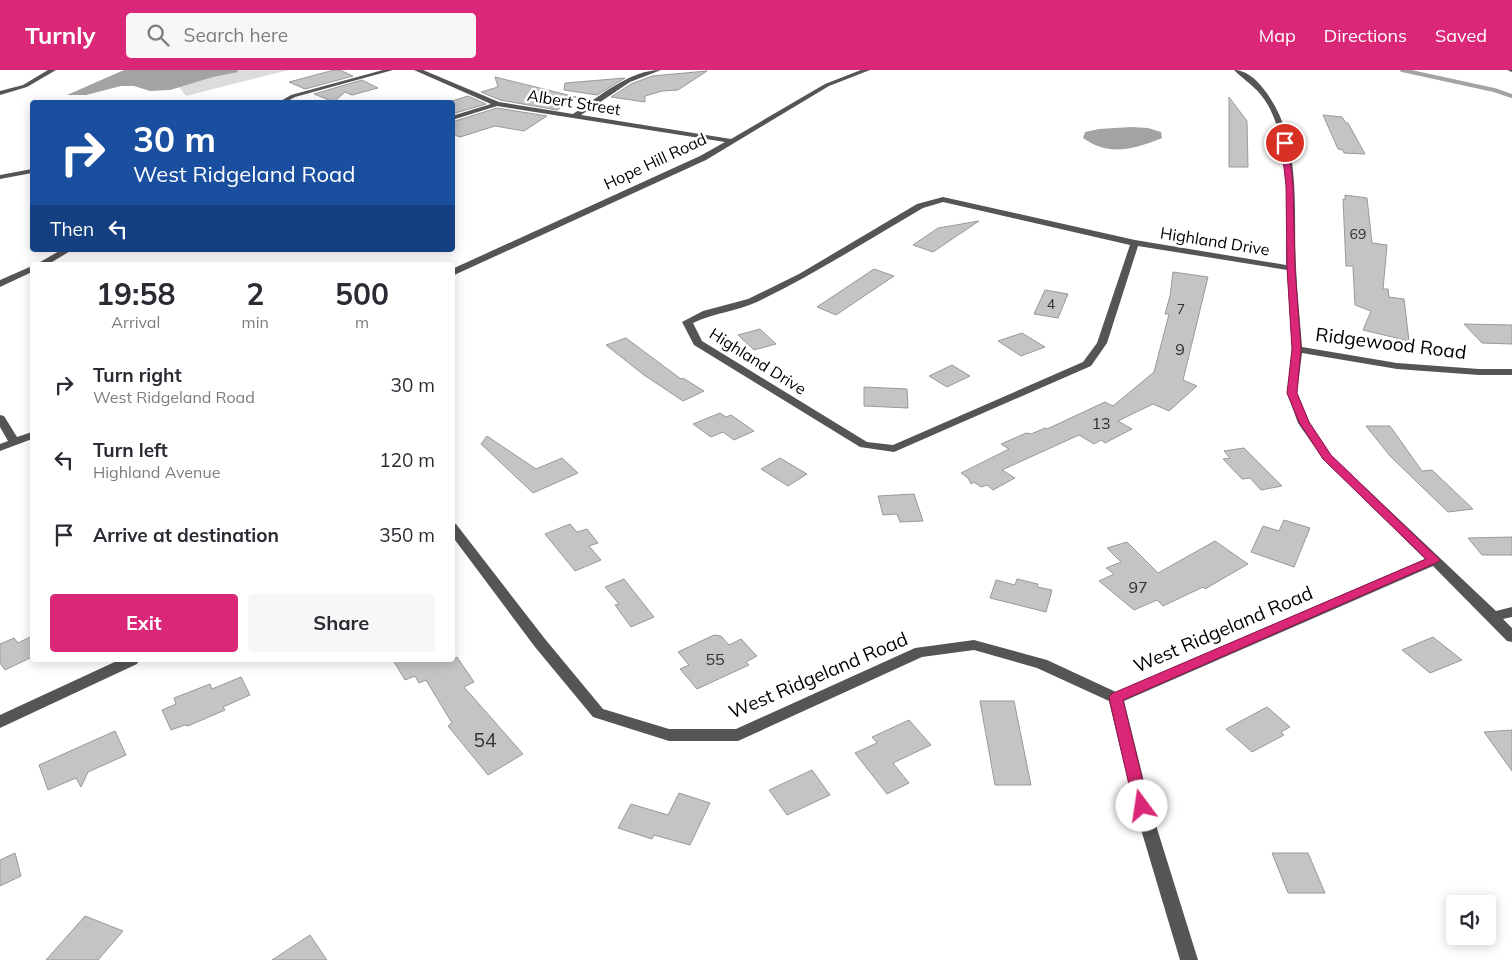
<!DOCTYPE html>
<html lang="en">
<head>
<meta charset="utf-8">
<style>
	body { margin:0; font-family:Mulish,sans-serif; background:#f7f7f7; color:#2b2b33; height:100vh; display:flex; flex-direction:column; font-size:19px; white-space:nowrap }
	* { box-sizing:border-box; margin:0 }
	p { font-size:16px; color:#7c7c81 }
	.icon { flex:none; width:28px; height:28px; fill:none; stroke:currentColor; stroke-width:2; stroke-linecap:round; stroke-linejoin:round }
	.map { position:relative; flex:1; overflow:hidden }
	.side { position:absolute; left:30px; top:192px; width:425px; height:400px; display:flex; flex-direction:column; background:#fff; border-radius:5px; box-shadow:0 2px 12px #0003 }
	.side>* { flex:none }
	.hud { position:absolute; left:30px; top:30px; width:425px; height:152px; border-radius:5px; box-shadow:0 2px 12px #0003; background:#1a4fa0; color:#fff; overflow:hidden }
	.fabs { position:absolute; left:1446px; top:825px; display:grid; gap:10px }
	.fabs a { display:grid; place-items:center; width:50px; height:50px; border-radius:5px; background:#fff; box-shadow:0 2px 12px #0003; font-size:25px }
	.pin { position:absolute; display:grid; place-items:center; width:42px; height:42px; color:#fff; margin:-21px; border:2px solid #fff; border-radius:50%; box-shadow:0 1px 5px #0007 }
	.me { position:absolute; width:55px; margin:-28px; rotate:346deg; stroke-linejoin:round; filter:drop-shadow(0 0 4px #0008) }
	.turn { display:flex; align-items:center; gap:18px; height:105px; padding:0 20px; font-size:22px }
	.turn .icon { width:65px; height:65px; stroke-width:2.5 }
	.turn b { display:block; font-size:35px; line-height:42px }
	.then { display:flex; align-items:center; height:48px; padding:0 20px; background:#0003; gap:10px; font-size:19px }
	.eta { display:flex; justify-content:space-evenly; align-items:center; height:85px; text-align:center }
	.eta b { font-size:30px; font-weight:700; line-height:35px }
	.primary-button { display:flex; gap:10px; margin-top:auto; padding:10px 20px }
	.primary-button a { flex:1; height:58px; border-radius:5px; background:#db2777; color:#fff; font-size:20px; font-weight:700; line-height:58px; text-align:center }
	.primary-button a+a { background:#f7f7f7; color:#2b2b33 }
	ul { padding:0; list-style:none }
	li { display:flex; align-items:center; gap:15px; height:75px; padding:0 20px }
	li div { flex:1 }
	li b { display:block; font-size:19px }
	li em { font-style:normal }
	header { display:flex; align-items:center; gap:30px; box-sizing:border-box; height:70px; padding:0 25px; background:#db2777; color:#fff }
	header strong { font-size:24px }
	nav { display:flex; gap:28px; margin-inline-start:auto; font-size:18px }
	.search { width:350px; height:45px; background:#f7f7f7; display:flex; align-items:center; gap:12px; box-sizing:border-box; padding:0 18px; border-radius:5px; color:#7c7c81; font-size:19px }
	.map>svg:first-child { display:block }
</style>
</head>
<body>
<header>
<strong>Turnly</strong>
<div class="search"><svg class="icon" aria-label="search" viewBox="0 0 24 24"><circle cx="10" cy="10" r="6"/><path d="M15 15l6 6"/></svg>Search here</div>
<nav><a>Map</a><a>Directions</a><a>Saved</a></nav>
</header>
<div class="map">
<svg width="1512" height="890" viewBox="0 0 1512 890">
	<rect width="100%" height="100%" fill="#fff"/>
	<path fill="#dcdcdc" d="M166 0H289L186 26Z"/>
	<path fill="#a3a3a3" d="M124 0H237L238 2 213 7 170 20 150 21 134 16H121L86 25H67Z
		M1131 57 1148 58 1161 62 1162 68C1135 79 1109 87 1083 68L1085 62 1099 59Z"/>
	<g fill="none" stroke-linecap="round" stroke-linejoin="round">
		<path stroke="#a3a3a3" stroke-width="4" d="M1402 0 1494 20 1512 26"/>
	</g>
	<path fill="#c4c4c4" stroke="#999" d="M334 0H340L353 6 305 19 289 12Z
		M707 1 678 20 662 21 645 26V32L611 27 631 14 652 6Z
		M495 7 576 27 557 40 500 30 481 22 498 17Z
		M625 8 597 25 564 20 565 13Z
		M362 10 378 18 352 25 345 22 334 32 314 24Z
		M468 26 486 34 452 44V31Z
		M1229 27 1247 51 1248 97H1229Z
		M497 38 547 46 524 61 495 56 460 67 452 64V52Z
		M1323 45 1342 47 1346 53H1348L1365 84 1344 83 1343 80 1338 79Z
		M1345 125 1367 128 1372 173 1387 175 1383 219H1388L1389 227 1404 229 1409 271 1363 260 1371 241 1355 235 1353 198V196H1346L1343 129 1345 130Z
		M979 151 933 182 913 175 938 158Z
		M874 199 894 206 836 245 817 237Z
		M1173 202 1208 207 1183 310 1197 316 1169 341 1153 334 1118 351 1132 359 1105 373 1101 370 1094 374 1079 365 1002 400 1015 408 993 420 987 415 981 417 974 412 971 414 968 408 961 403 1009 379 1001 374 1026 363 1031 364 1045 358 1047 359 1105 332 1113 336 1154 302 1169 244H1165L1170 226Z
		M1045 220 1068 224 1058 248 1034 244Z
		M1464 254 1512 255V274L1482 273Z
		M760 259 776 274 754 280 738 265Z
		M1022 263 1045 277 1021 286 998 271Z
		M626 268 681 309 683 308 704 321 683 331 644 305 606 275Z
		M952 295 970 306 947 317 929 306Z
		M864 317 907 319 908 338 864 336Z
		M720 343 726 347 731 345 754 361 734 370 723 362 711 367 693 354Z
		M1366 356H1390L1422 401 1432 400 1473 439 1448 442 1390 386Z
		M487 366 536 399 562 388 578 403 533 423 481 374Z
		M1244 378 1282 416 1261 420 1250 408 1242 409 1223 389 1230 388 1224 381Z
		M780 388 807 404 788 416 761 399Z
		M914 424 923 451 900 452 897 444 883 445 878 426Z
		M1284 450 1310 458 1294 497 1251 482 1263 456 1279 461Z
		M570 454 577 462 587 459 598 473 589 476 601 490 575 501 545 464Z
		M1512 467V485H1482L1468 468Z
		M1215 471 1248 494 1205 519 1203 517 1163 536 1157 530 1134 540 1099 511 1114 504 1106 498 1121 492 1107 478 1127 472 1158 503Z
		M624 509 654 547 631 557 615 535 619 534 605 517Z
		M1017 509 1038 514 1037 517 1052 520 1046 542 990 528 996 510 1015 515Z
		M714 565 721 566 729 575 741 569 757 586 746 592 749 595 697 619 680 599 689 595 678 582Z
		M32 566V587L5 600 0 593V574L14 568 18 573Z
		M1433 567 1462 590 1430 603 1402 580Z
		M457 587 474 612 464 617 523 684 488 705 448 656 452 653 426 610 419 613 415 606 405 610 393 590H452Z
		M241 607 250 625 223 637 225 640 188 656 185 655 171 660 162 640 176 634 174 628 210 614 212 619Z
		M980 631H1014L1031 715H995Z
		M1267 637 1290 657 1281 662 1284 665 1252 682 1226 659Z
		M909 650 931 675 893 693 909 713 887 724 855 683 877 673 872 667Z
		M1512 660V701L1484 662Z
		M115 661 126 685 88 702 81 717 76 708 48 720 39 695Z
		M812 700 830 725 787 745 769 720Z
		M679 723 710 733 690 775 654 765 652 769 618 758 631 734 668 745Z
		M15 783 21 806 0 816V790Z
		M1272 783H1308L1325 823H1288Z
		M85 846 123 861 98 890H46Z
		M310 865 327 890H272Z"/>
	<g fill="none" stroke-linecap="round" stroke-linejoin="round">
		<path fill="#555" fill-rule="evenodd" d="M48 0H56L27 17 0 25V21L23 15Z
			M383 0H393L295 27 286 32H279L291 25Z
			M414 0H423L499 32 573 44C599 27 629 0 661 0L630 12 581 45 731 69 825 14 861 0H870L829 16 706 90 452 206V199L700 86 725 72 497 36 452 50V46L491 34Z
			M1234 0C1245 0 1255 8 1262 17 1303 66 1293 137 1296 197 1297 223 1300 250 1302 277L1397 293 1479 299H1512V305H1479L1397 299 1302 283 1297 323 1310 353 1331 385 1496 541 1512 537V547L1503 549 1512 558V572L1507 571 1433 496 1124 631 1150 736 1198 890H1180L1134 736 1109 631 1037 598 974 580 922 587 738 671H669L593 647 535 577 452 466V453L456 454 545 569 603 639 669 659H736L915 578 974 570 1047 590 1116 622 1425 489 1323 389 1298 353 1287 323 1292 279 1287 200 1138 176 1107 273 1091 296 894 382 860 377 694 275 682 252 703 241 748 229 799 204 917 134 943 127 1135 170 1286 195C1286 148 1292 68 1264 29 1256 17 1244 10 1234 0ZM943 132 1130 175 1097 273 1083 292 893 375 867 372 702 271 693 253C714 243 737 241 757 232 815 204 868 170 923 138Z
			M1508 0H1512V2L1509 1Z
			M32 99V103L0 109V105Z
			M61 180H72L47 195H35Z
			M32 196V202L0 217V210Z
			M0 345 4 346 17 367 32 362V369L0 381V374L8 371 0 357Z
			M119 590H139L137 594 0 658V645Z"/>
	</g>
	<path fill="#db2777" stroke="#8e194d" d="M1285 71 1288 73 1293 115 1295 198 1301 279 1297 323 1309 352 1331 385 1440 490 1438 492 1123 630 1149 736 1147 741 1142 743 1136 741 1134 736 1109 628 1111 624 1426 489 1323 389 1299 352 1287 323 1292 279 1287 198 1286 115 1281 73Z"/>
	<g text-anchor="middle" stroke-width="5" stroke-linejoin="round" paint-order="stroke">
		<g font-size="14" fill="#313131">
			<text x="1358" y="169">69</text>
			<text x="1051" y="239">4</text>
			<text x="1181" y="244">7</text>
		</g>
		<g font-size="16" fill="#000" stroke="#fff">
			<text transform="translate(574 32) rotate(9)" y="6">Albert Street</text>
			<text transform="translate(655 91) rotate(-25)" y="6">Hope Hill Road</text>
			<text transform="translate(1215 171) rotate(9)" y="6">Highland Drive</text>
			<text transform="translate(758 291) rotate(32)" y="6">Highland Drive</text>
		</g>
		<g font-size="16" fill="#313131">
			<text x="1180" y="285">9</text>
			<text x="1101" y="359">13</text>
			<text x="1138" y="523">97</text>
			<text x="715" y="595">55</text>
		</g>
		<g font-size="19" fill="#000" stroke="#fff">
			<text transform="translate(1391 273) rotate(7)" y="7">Ridgewood Road</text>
			<text transform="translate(1223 559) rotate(-23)" y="7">West Ridgeland Road</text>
			<text transform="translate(818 605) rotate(-23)" y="7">West Ridgeland Road</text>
		</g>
		<g font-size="19" fill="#313131">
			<text x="485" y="677">54</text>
		</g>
	</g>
</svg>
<div class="fabs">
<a><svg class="icon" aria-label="sound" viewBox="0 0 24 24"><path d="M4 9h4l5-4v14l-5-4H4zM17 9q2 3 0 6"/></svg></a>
</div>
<div class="pin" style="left:1285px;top:73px;background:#d93025"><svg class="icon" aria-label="arrive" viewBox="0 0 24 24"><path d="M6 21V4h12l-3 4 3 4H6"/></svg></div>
<svg class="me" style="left:1142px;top:736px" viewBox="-20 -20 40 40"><circle r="19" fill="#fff"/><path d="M0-13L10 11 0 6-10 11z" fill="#db2777"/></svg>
<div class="hud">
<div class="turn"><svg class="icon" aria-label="right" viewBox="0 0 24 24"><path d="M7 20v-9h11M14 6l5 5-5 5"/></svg><div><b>30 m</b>West Ridgeland Road</div></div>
<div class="then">Then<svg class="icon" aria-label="left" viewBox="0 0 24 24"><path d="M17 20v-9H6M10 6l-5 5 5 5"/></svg></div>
</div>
<section class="side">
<div class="eta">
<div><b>19:58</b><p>Arrival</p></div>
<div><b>2</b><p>min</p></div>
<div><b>500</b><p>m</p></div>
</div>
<ul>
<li><svg class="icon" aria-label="right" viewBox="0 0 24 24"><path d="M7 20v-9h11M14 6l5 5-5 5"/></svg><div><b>Turn right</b><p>West Ridgeland Road</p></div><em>30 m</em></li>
<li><svg class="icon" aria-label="left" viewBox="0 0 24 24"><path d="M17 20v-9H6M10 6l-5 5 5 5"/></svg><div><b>Turn left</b><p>Highland Avenue</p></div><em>120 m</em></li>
<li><svg class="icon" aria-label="arrive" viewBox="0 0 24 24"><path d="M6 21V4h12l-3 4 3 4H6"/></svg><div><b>Arrive at destination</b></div><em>350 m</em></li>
</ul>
<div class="primary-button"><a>Exit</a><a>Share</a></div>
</section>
</div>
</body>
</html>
